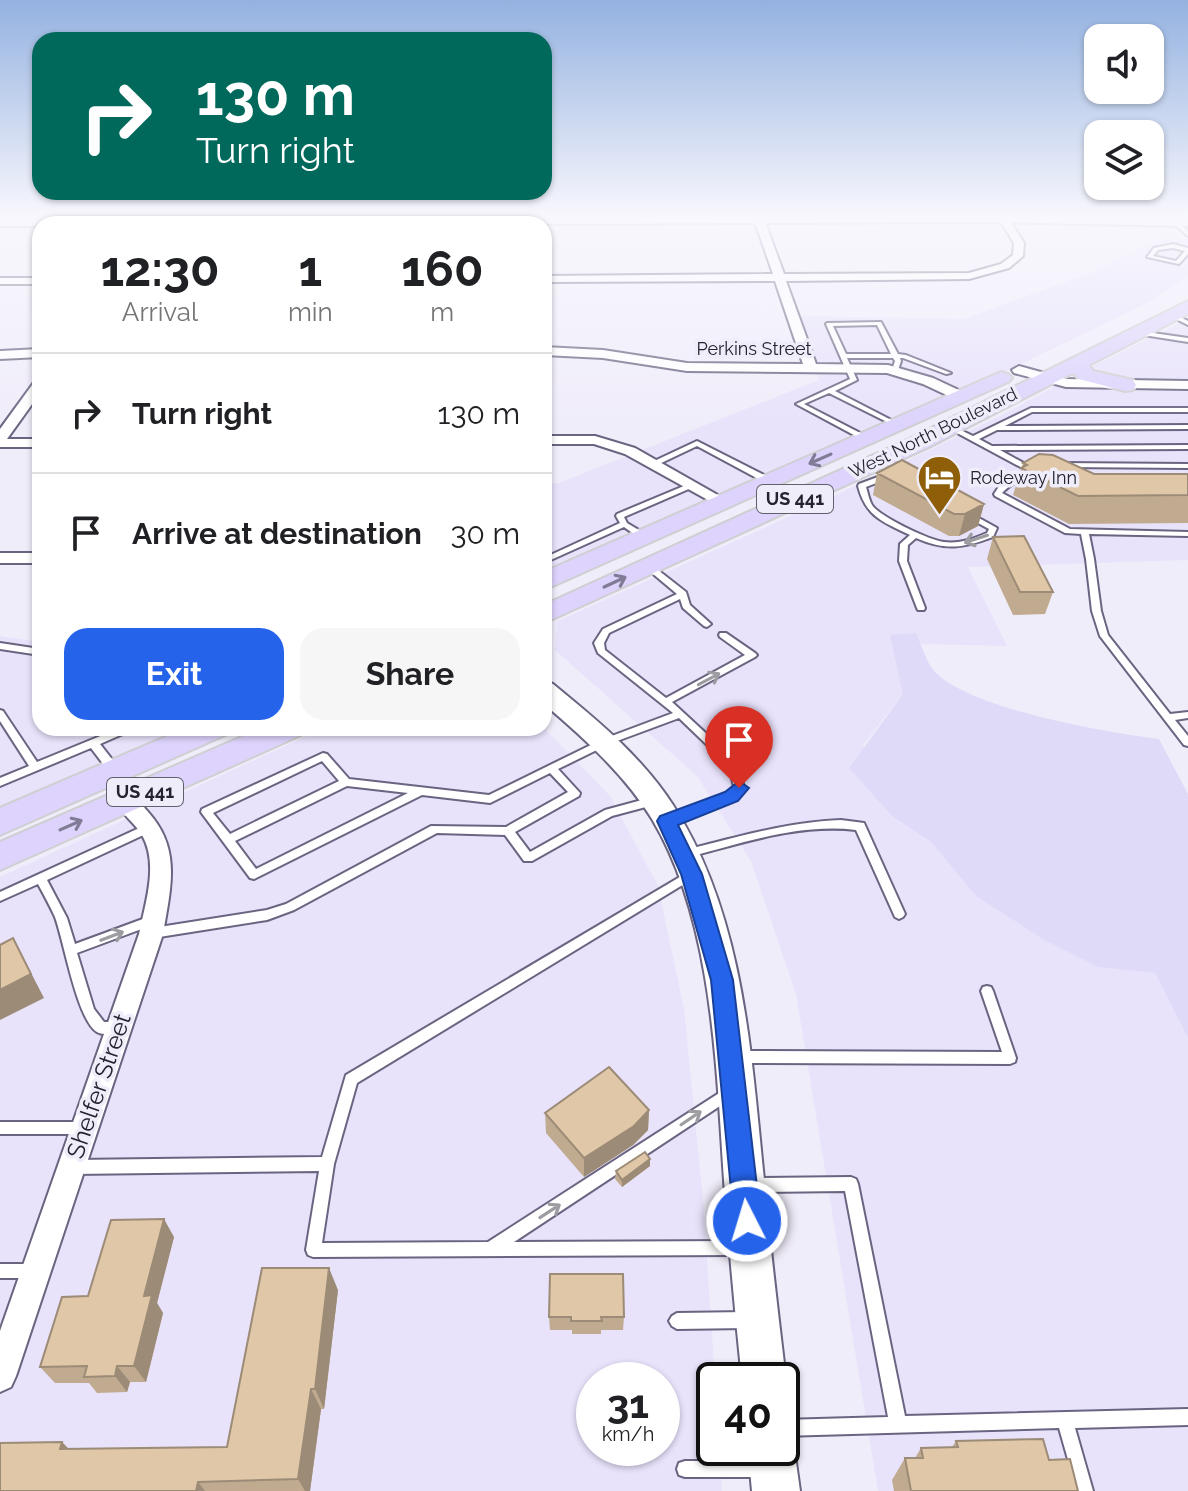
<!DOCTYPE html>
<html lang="en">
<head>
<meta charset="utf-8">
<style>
	body { margin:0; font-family:Raleway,sans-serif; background:#f6f6f6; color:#202124; height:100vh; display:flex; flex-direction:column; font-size:30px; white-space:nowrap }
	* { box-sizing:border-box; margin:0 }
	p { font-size:26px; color:#757577 }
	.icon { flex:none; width:44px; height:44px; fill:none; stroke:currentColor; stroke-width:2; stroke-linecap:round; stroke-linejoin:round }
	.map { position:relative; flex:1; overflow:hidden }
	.sheet { position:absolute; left:32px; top:216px; width:520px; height:520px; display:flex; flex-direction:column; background:#fff; border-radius:24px; box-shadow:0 2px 6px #0004 }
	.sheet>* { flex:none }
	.hud { position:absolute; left:32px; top:32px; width:520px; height:168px; border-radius:24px; box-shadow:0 2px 6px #0004; background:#00695c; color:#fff; overflow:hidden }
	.buttons { position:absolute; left:1084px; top:24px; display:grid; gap:16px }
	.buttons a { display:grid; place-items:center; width:80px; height:80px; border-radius:16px; background:#fff; box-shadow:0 2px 6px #0004; font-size:40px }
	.speed { position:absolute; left:576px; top:1362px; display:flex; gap:16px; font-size:40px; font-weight:700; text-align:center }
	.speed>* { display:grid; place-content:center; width:104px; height:104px; border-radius:50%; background:#fff; box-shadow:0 2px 6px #0004; line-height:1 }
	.speed small { font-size:20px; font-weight:400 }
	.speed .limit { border:4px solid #111; border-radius:12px; background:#fff; color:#111 }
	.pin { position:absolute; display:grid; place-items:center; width:68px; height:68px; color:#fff; margin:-82px -34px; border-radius:50% 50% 50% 0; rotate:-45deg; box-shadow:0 0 8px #0007 }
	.pin .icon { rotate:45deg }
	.me { position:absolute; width:88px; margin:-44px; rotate:355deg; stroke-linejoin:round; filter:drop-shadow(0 0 6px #0008) }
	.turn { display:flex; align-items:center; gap:28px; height:168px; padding:0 32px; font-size:36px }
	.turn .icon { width:104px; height:104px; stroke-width:2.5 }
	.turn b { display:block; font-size:56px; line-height:68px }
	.eta { display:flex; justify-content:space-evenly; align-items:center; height:136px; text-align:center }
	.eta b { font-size:48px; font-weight:700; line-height:56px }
	.button { display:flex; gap:16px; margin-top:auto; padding:16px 32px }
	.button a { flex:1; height:92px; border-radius:24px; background:#2563eb; color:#fff; font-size:32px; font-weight:700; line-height:92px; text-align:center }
	.button a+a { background:#f6f6f6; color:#202124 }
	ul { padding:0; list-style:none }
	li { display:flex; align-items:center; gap:24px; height:120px; padding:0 32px; border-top:2px solid #e0e0e0 }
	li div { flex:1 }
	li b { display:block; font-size:30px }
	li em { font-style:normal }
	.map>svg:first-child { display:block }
</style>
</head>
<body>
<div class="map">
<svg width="1188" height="1491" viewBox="0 0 1188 1491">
	<rect width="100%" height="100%" fill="#f0edfa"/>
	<path fill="#e8e2fb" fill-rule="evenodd" d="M1172 223 1188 224V276L1145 304 1013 368 544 576V484L559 483 819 380 796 316 964 319 1098 270 1158 236Z
		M1188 319V560L968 567 1007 646 921 644 915 633 903 694 863 745 892 816 931 842 976 896 1044 940 1098 967 1155 973 1188 1038V1491H878L796 994 751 861 697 776 555 650 558 621 828 499 1012 410 1077 374 1108 380 1087 369Z
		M0 636 40 642V728H198L0 815Z
		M324 728H544L610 796 658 886 684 1009 703 1200 715 1380 714 1448H719L722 1491H0V877ZM594 1380H662V1448H594Z"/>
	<path fill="#e0daf9" d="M916 633C921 644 925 657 931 667 960 708 1109 733 1159 739L1188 794V1038L1155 973 1098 967 1044 940 976 896 931 842 892 816 849 768 903 694 890 635Z"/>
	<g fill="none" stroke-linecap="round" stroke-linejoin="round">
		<defs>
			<path id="lane" d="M1173 221H1177L1188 231V236L1173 223Z
				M1173 244 1188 248V254L1179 264 1147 257 1154 248ZM1173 248 1185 251 1176 261 1153 256 1158 250Z
				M1172 315H1176L1188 321V325L1172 317Z
				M881 322 898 354 906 355 951 373 946 374 903 358H900L901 361 898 370 895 372 892 370 895 361 893 358H847L857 380 835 391 899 424V426H895L829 393 804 404 868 437 869 439 865 441 796 404 850 379 826 324 827 323ZM877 325 891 354H846L833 326Z
				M1139 331 1188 338V342L1137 334V332Z
				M1031 408H1188V412H1032L1005 426 1188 425V429L997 430 979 439 992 446 1188 445V449L1000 450 1038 471 1037 473C1028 474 1009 485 1002 493L1070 529 1188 532V536L1089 534 1094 559 1101 611 1108 635 1170 714 1188 712V718L1175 720 1188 736V746L1184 745 1100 636 1092 611 1086 559 1081 534 1065 533 995 496 994 494 1000 485 1028 471 946 427 952 426 973 436Z
				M697 441 772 479 773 481 772 483H766L697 446 657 465H651L650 463Z
				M1059 463 1188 464V468L1062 467 1058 465Z
				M886 474 890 476 889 478 866 487C868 493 869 500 872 505 880 517 929 540 944 542 959 544 973 539 987 533L989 529 965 516V512H968L997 528 993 537C964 548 945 551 916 538L908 545 907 561 925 608 924 610H918L917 608 899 561 900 544 910 535C883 522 866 517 858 486L859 484Z
				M691 483H694L698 485 624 517 627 523 647 535V539H641L624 527 544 563V558L620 523 616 516 617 514Z
				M649 563 686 592 690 605 711 624 707 627 704 626 683 608 680 599 609 633 604 643 605 650 666 698 745 655 720 637 719 635 720 633H726L755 653 757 655 755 657 672 702 738 763 744 788 735 799 671 824H663L662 821 663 818 727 793 734 787 729 766 679 718 609 744 558 769 580 793 579 796 515 832 530 852 605 810 653 797 657 798 658 801 657 804 612 816 532 861H524L505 835 437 833 294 910 267 920 153 938 149 936 147 933 149 930 153 928 267 910 286 904 431 826 506 827 568 792 550 773 490 803 422 795 254 879 250 878 201 812 202 809 323 753 327 754 349 779 489 795 601 740 673 713 598 653 594 643 603 629 677 594 646 568 645 566ZM322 761 339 781 230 834 213 813ZM347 786 408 793 256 869 235 841Z
				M0 643 40 649V655L0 649Z
				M0 710 3 711 37 762 120 728H134L132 730 100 744 118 767 119 770 118 773H110L91 748 0 786V778L29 766 0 721Z
				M841 820 864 823 905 914 903 917 899 919 895 917 856 830C798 823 740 844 685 858L681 857 679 854 681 851 685 850C737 837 787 822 841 820Z
				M148 824 152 825 153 828 152 831 47 880 67 918 75 944 151 916 155 918 157 921 155 924 77 953 94 1009 104 1022H117L121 1023 123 1027 121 1031C115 1033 103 1036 97 1032 77 1020 64 941 55 917 50 906 44 895 38 884L0 901V892Z
				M690 871 694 872 696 875 694 878 357 1083 334 1164 322 1243 488 1242 727 1088 732 1090 734 1094 732 1098 514 1242 740 1241 745 1243 747 1248 745 1253 740 1255 313 1257 308 1255 306 1250 319 1171 74 1174 69 1172 67 1167 69 1162 74 1160 322 1157 346 1075Z
				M987 986 991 987 993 991 1016 1058 1015 1062 1010 1064 738 1063 733 1061 732 1057 733 1053 738 1051 1002 1052 981 991 983 987Z
				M0 1122H83L88 1124 90 1128 88 1132 83 1134H0Z
				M851 1177 856 1179 858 1184 905 1416 1188 1409V1425L1075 1428 1093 1491H1077L1059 1428 782 1436V1420L888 1417 845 1191 754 1192 749 1190 747 1185 749 1180 754 1178Z
				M0 1264H34L39 1266 41 1271 39 1276 34 1278H0Z
				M747 1312 752 1315 755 1320 752 1325 747 1328 677 1329 672 1326 669 1321 672 1316 677 1313Z
				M685 1461H764L770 1463 772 1469 770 1475 764 1477H685L679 1475 677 1469 679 1463Z"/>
			<path id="street" d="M758 216 764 219 784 274 969 273 1001 264 1013 255 1014 243 998 218 1007 216 1024 243 1023 256 1009 268 969 279 786 281 816 364 888 365 933 378 965 393V399H955L923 384 887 373 687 371 603 358 544 355V347L603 350 687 363 803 364 775 281 544 282V276L773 274 754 219Z
				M0 278H40V284H0Z
				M40 349V357L0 359V351Z
				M1019 366 1066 379 1188 381V389L1066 387 1014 373 1012 370Z
				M40 380V393L7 439H40V447H0V429L35 381Z
				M544 436H595L635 448 730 502 727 505H717L625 454 594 444H544Z
				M0 553H40V563H0Z
				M125 793C135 797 142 805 149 813 182 850 170 890 163 934L16 1376 11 1387 0 1392V1331L139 934C145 904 159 864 142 835 135 823 122 814 114 801L118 796Z"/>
			<path id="secondary" d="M1115 216 1188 218V226L991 222 0 226V218Z
				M544 681 553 684C597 720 642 757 673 805 744 915 751 1053 764 1180 770 1247 778 1313 786 1380L782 1390V1380H742C735 1313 729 1247 724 1180 716 1065 713 921 652 819 624 774 584 738 544 704Z
				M782 1429 787 1432 794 1448 800 1491H752L748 1448H782Z"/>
			<path id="primary" d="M1188 301V314L1089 365 1093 371 1133 380 1136 385 1133 390 1125 391 1079 379 1073 373 929 447 544 623V605L913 437Z
				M1001 372 1008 374 1012 378 1008 382 544 590V572Z
				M186 728H230L225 735 0 835V808Z
				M262 728H306L301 735 0 870V842Z"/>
		</defs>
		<use href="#lane" stroke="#6b6481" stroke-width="4"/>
		<use href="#street" stroke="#6b6481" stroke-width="4"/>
		<use href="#secondary" stroke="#6b6481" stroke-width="4"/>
		<use href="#primary" stroke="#cfcfd1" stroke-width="4"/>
		<use href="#lane" fill="#fff" fill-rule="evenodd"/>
		<use href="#street" fill="#fff" fill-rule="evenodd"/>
		<use href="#secondary" fill="#fff" fill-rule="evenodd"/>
		<use href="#primary" fill="#ddd3fc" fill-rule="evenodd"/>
	</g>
	<path fill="#c0ab90" d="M1023 463 1094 474H1188V523L1069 524 1013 495Z
		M877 473 984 504 978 526 959 536H949L873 495Z
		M993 537 1053 592 1045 614 1013 615 987 559Z
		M649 1110 648 1130 633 1145 584 1177 546 1133 545 1113Z
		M650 1166 622 1187 615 1179 616 1171Z
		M174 1237 157 1303 163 1313 146 1382H130L127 1392 97 1393 89 1383H55L40 1367Z
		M338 1290 324 1409H321L310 1491H0L62 1442 69 1449 227 1447Z
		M549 1317H624L623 1330H601V1334H572V1330H550Z
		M956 1441 1049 1460 1078 1491H894L892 1480 905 1458H915L921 1448 952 1447Z"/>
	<path fill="#9c8b76" d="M984 504 978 526 959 536 965 514Z
		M13 938 44 998 0 1020V990Z
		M649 1110 648 1130 633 1145 584 1177V1158Z
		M650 1159V1166L622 1187V1180Z
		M164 1219 174 1237 157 1303 163 1313 146 1382 134 1366 144 1296Z
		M329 1268 338 1290 324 1409 315 1389Z
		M117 1366 130 1382 127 1392 115 1376Z
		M311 1389 321 1409 310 1491H305L298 1479Z
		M62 1442 80 1461 60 1449Z
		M198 1482 205 1491H196Z"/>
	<path fill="#dfc7a8" stroke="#9c8b76" stroke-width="2" d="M1039 454 1053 455 1094 474H1188V495L1078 496 1021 468 1027 465 1023 463Z
		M902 460 984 504 965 514H954L877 473Z
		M1024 536 1053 592H1020L993 537Z
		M13 938 31 974 0 990V945Z
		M609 1067 649 1110 634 1126 584 1158 545 1113Z
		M645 1152 650 1159 622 1180 616 1171Z
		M164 1219 144 1296 152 1295 134 1366H117L115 1376 84 1377 87 1366 40 1367 62 1297 88 1296 111 1220Z
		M262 1268H329L315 1389H311L298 1479 198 1482 196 1491H0V1443L62 1442 60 1449 227 1447Z
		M550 1274H623L624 1317H601L602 1321H571V1317H549Z
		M1043 1439 1049 1460 1070 1459 1078 1491H911L905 1458H923L921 1448 958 1447 956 1441Z"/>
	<defs><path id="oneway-shaft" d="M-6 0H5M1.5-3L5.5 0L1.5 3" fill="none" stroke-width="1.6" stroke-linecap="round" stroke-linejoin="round" transform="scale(2)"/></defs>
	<g stroke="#817b96">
		<use href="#oneway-shaft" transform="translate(820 459) rotate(156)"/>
		<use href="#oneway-shaft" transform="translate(615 582) rotate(-25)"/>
		<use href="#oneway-shaft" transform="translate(71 825) rotate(-24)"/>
	</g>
	<g stroke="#9d9ca1">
		<use href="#oneway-shaft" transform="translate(976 539) rotate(162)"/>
		<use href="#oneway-shaft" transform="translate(709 679) rotate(-28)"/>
		<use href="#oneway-shaft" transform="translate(112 936) rotate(-21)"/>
		<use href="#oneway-shaft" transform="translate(691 1118) rotate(-34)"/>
		<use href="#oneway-shaft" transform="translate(550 1211) rotate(-33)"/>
	</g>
	<linearGradient id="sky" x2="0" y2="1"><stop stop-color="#94b2e0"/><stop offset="0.51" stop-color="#f8f7fd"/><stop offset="1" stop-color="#f8f7fd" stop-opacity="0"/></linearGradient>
	<rect width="1188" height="425" fill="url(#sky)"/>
	<path fill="#2563eb" stroke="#184099" stroke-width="2" d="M739 781 749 788 738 801 678 825 702 874 733 980 761 1221 757 1230 747 1234 738 1230 734 1221 711 980 681 874 657 821 660 816 725 792Z"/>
	<defs>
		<symbol id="hotel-pin" viewBox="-11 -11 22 30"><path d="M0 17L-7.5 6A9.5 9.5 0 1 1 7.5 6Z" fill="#8e5e09" stroke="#f0edfa"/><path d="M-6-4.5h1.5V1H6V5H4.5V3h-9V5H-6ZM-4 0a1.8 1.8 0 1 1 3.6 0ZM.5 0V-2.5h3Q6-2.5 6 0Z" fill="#fff"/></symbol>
	</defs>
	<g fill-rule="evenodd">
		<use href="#hotel-pin" x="914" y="452" width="51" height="69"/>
	</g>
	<g text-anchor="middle" stroke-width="7" stroke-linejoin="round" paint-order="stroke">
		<g font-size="18" fill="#25232f" stroke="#f0edfa">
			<text x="754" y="355">Perkins Street</text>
			<text transform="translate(933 433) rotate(-26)" y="6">West North Boulevard</text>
		</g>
		<g font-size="18" fill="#25232f" stroke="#f0edfa" text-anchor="start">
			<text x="970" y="484">Rodeway Inn</text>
		</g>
		<g fill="#f0edfa" stroke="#62606c" stroke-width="2">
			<rect x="757" y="485" width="76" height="28" rx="6"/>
			<rect x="107" y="778" width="76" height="28" rx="6"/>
		</g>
		<g font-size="18" font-weight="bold" fill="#25232f">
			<text x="795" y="505">US 441</text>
			<text x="145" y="798">US 441</text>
		</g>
		<g font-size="24" fill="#25232f" stroke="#f0edfa">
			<text transform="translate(99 1086) rotate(-71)" y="8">Shelfer Street</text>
		</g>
	</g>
</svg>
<div class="buttons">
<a><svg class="icon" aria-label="sound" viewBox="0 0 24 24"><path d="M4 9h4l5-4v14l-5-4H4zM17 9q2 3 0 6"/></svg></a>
<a><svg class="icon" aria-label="layers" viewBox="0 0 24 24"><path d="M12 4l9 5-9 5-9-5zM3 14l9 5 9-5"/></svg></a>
</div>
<div class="speed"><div>31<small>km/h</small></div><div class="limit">40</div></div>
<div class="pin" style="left:739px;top:788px;background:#d93025"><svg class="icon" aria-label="arrive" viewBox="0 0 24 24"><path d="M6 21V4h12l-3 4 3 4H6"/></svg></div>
<svg class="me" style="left:747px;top:1221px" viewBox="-20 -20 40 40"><circle r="17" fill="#2563eb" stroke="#fff" stroke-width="3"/><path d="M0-11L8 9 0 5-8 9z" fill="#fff"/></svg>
<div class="hud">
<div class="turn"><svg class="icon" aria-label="right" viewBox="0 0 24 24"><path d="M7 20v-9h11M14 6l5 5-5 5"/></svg><div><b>130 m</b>Turn right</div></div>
</div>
<section class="sheet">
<div class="eta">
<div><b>12:30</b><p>Arrival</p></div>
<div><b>1</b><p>min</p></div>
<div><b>160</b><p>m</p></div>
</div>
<ul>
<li><svg class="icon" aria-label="right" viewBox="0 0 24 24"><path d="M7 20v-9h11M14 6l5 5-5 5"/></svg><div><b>Turn right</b></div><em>130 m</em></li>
<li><svg class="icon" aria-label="arrive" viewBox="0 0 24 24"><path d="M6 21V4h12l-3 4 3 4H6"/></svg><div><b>Arrive at destination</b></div><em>30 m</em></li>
</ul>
<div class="button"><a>Exit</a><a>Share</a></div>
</section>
</div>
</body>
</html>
